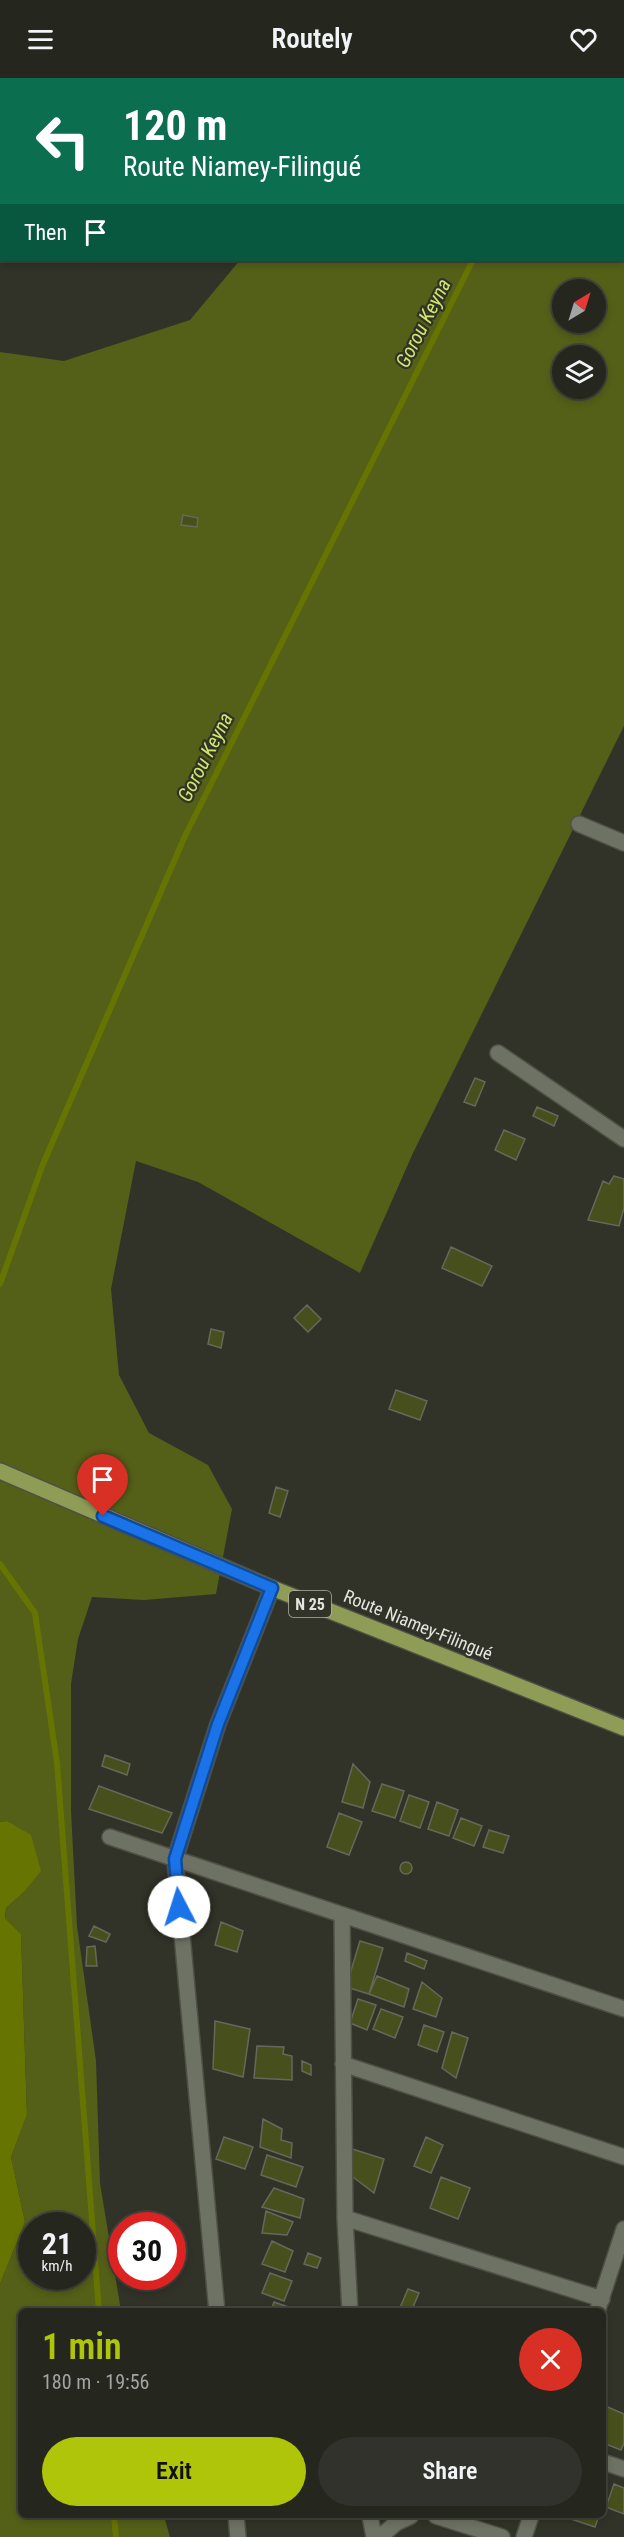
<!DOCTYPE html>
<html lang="en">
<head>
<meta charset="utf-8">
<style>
	body { margin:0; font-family:"Roboto Condensed",sans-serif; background:#31322b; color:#f1f3f6; height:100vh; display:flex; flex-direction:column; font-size:22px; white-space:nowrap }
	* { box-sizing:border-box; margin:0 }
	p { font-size:20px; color:#a3a5a4 }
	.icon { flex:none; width:33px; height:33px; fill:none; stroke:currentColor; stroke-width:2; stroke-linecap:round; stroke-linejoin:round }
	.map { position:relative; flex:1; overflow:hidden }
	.sheet { position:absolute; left:18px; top:2230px; width:588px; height:210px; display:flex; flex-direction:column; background:#25261e; border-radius:9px; box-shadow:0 3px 9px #0003,0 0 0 2px #42433c }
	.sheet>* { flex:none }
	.guide { position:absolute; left:0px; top:0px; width:624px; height:183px; box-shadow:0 3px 9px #0003,0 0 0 2px #42433c; background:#0b6e4f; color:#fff; overflow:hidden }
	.needle { width:39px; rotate:38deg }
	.tools { position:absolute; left:552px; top:201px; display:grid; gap:12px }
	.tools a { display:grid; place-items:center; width:54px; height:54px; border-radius:50%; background:#25261e; box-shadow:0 3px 9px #0003,0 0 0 2px #42433c; font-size:30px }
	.speed { position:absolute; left:18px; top:2134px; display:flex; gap:12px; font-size:30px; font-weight:700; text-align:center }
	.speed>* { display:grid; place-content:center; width:78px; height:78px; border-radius:50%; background:#25261e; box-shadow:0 3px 9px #0003,0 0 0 2px #42433c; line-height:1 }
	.speed small { font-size:15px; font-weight:400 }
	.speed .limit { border:9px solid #d22; background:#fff; color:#111 }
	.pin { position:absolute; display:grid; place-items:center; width:51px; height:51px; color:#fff; margin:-62px -26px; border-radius:50% 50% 50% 0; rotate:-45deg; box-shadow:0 0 6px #0007 }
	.pin .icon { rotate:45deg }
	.me { position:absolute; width:66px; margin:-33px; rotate:355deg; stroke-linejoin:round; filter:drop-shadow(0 0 4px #0008) }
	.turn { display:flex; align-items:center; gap:21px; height:126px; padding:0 24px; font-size:27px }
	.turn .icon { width:78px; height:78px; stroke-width:2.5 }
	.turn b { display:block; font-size:42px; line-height:51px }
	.then { display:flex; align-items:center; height:57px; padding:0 24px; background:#0003; gap:12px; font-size:22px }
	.round { display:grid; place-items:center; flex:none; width:63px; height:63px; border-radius:32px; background:#31322b }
	.headline { display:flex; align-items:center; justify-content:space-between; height:102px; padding:0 24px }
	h1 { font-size:36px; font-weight:600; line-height:45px; color:#aec509 }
	.action { display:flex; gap:12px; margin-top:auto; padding:12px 24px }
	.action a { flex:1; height:69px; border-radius:36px; background:#aec509; color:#111; font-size:24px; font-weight:600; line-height:69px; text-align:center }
	.action a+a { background:#31322b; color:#f1f3f6 }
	header { display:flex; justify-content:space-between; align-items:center; height:78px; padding:0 24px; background:#25261e; font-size:27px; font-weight:600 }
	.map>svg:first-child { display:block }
</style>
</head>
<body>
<header><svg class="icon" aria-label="menu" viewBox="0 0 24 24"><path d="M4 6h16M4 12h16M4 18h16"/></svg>Routely<svg class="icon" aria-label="heart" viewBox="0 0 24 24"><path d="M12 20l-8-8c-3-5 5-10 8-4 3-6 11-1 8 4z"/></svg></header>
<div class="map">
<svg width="624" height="2459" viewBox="0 0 624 2459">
	<rect width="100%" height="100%" fill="#313328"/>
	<path fill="#545f18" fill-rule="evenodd" d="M41 0H624V648L413 1075 360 1195 198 1104 136 1083 111 1211 119 1297 149 1355 208 1387 232 1431 216 1516 144 1522 92 1519 78 1561 71 1606V1733L77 1848 96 1983 100 2105 121 2233 21 2234V2438H164L170 2459H0V2206L25 2144 11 2079 27 2037 21 1856 5 1840 6 1830 24 1814 8 1743 0 1744V274L64 283 190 242 240 182H622V2ZM562 212H596V244H562ZM562 278H596V310H562ZM32 2148H82V2199H32Z"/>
	<path fill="#667402" d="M7 1743 31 1757 41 1793 24 1814 6 1830 5 1840 21 1856 27 2037 11 2079 25 2144 0 2206V1744Z"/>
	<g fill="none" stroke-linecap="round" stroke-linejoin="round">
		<path stroke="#667402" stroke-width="6" d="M563 2 564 0
			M0 1206 43 1086 185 758 473 182
			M0 1486 35 1535 57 1685 99 2234
			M114 2438 116 2459"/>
	</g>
	<path fill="#47501d" stroke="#65685b" stroke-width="1.5" d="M183 437 198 440 197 449 181 447Z
		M475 1000 485 1004 475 1028 464 1024Z
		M537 1029 558 1038 554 1048 533 1038Z
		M504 1052 525 1061 516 1082 495 1072Z
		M614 1098 624 1101V1130L619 1148 588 1142 603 1103 609 1106Z
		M451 1169 492 1188 482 1208 442 1190Z
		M307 1227 321 1241 308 1254 294 1240Z
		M211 1251 224 1254 221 1270 208 1266Z
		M396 1312 427 1323 420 1342 389 1331Z
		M276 1409 288 1413 280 1439 269 1435Z
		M105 1677 130 1686 127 1697 102 1688Z
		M353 1686 370 1704 363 1730 342 1724Z
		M382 1706 404 1713 395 1740 372 1733Z
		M99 1708 172 1735 162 1755 89 1731Z
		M409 1717 429 1724 420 1750 400 1743Z
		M437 1724 458 1732 449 1758 428 1751Z
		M339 1735 362 1744 349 1777 327 1769Z
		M461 1740 482 1748 474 1768 453 1760Z
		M489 1752 509 1758 503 1775 483 1769Z
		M400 1790a6 6 0 1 1 12 0a6 6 0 1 1-12 0Z
		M221 1844 243 1853 237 1874 215 1867Z
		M94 1848 110 1856 106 1864 89 1858Z
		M360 1863 383 1870 369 1916 346 1909Z
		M95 1868 97 1888H86L87 1869Z
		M407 1875 427 1883 424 1891 405 1883Z
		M377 1898 409 1911 404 1929 369 1916Z
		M422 1904 442 1920 436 1939 413 1931Z
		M358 1921 376 1927 367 1952 350 1945Z
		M381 1931 403 1939 395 1960 373 1951Z
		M215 1943 250 1951 243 1999 213 1991Z
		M424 1947 444 1954 437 1974 418 1967Z
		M452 1954 468 1960 456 2000 442 1990Z
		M257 1968 284 1969 283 1976 292 1978V2002L254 2000Z
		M302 1983 311 1987V1997L302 1993Z
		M263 2041 282 2051 281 2062 292 2065 291 2080 260 2069Z
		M224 2059 253 2069 245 2091 216 2081Z
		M426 2059 443 2067 431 2095 414 2088Z
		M349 2070 384 2081 374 2115 349 2096Z
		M267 2077 303 2089 296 2109 261 2097Z
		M441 2099 470 2110 458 2141 430 2130Z
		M274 2110 304 2121 300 2140 262 2129Z
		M266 2133 293 2144 287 2157 262 2155Z
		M272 2163 293 2173 285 2194 262 2186Z
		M308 2175 321 2180 317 2190 304 2186Z
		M270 2195 292 2203 284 2223 262 2215Z
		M408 2211 419 2215 411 2234H402L399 2232Z
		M274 2224 297 2232V2234L271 2233Z
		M603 2327 624 2336V2365L621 2372 603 2365Z
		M614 2406 624 2410V2436L606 2429Z
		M562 2438H599L595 2449Z"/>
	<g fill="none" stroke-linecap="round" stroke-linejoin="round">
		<defs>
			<path id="minor" d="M0 71 2 72
				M579 746 624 765
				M498 975 624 1061
				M110 1759 624 1931
				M342 1837 345 2140 350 2234
				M343 1986 624 2079
				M345 2140 602 2221
				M217 2234 175 1781 218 1646 272 1510
				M597 2234 624 2151
				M603 2384 624 2391
				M236 2438 238 2459
				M370 2438 374 2459
				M436 2438 502 2459
				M380 2459 396 2445 411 2438
				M524 2459 531 2438"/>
			<path id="major" d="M0 1393 272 1510 624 1650"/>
		</defs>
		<use href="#minor" stroke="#4e5046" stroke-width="18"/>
		<use href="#major" stroke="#4e5046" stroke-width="18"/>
		<use href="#minor" stroke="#6e7264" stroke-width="15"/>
		<use href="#major" stroke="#8f9c55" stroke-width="15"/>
	</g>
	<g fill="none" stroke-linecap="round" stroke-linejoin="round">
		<defs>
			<path id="route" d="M103 1438 272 1510 218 1646 175 1781 179 1829"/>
		</defs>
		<use href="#route" stroke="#114b97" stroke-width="15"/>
		<use href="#route" stroke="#1a73e8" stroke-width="10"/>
	</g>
	<g text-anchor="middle" stroke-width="4.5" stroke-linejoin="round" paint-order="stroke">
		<rect fill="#313328" stroke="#aeb0a7" stroke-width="1.5" x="289" y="1513" width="42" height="26" rx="4.5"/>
		<g font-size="16" font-weight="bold" fill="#e4e5de">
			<text x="310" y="1532">N 25</text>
		</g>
		<g font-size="18" fill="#e4e5de" stroke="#313328">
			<text transform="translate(418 1547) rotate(22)" y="6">Route Niamey-Filingué</text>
		</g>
		<g font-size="20" font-style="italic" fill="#d1e76a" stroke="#313328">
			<text transform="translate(423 245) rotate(-63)" y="7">Gorou Keyna</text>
			<text transform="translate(205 679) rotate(-63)" y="7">Gorou Keyna</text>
		</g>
	</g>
</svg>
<div class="tools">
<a><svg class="needle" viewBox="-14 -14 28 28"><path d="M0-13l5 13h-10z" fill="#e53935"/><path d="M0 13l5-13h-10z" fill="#a3a5a4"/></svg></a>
<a><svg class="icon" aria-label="layers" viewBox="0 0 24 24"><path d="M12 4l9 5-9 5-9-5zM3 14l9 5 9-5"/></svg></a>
</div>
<div class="speed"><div>21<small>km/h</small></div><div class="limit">30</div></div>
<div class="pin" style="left:103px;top:1438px;background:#d93025"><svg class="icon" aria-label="arrive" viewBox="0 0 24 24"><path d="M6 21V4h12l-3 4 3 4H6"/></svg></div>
<svg class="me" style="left:179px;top:1829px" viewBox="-20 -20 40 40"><circle r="19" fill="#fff"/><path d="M0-13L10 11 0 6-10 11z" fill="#1a73e8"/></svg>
<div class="guide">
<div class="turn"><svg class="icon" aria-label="left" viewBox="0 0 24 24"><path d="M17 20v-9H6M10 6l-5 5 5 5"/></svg><div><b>120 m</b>Route Niamey-Filingué</div></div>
<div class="then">Then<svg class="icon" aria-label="arrive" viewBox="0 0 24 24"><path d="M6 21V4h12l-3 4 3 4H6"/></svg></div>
</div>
<section class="sheet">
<div class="headline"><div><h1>1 min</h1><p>180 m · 19:56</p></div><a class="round" style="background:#d93025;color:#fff"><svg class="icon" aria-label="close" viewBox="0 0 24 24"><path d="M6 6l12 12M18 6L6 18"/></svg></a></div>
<div class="action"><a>Exit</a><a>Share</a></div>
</section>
</div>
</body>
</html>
